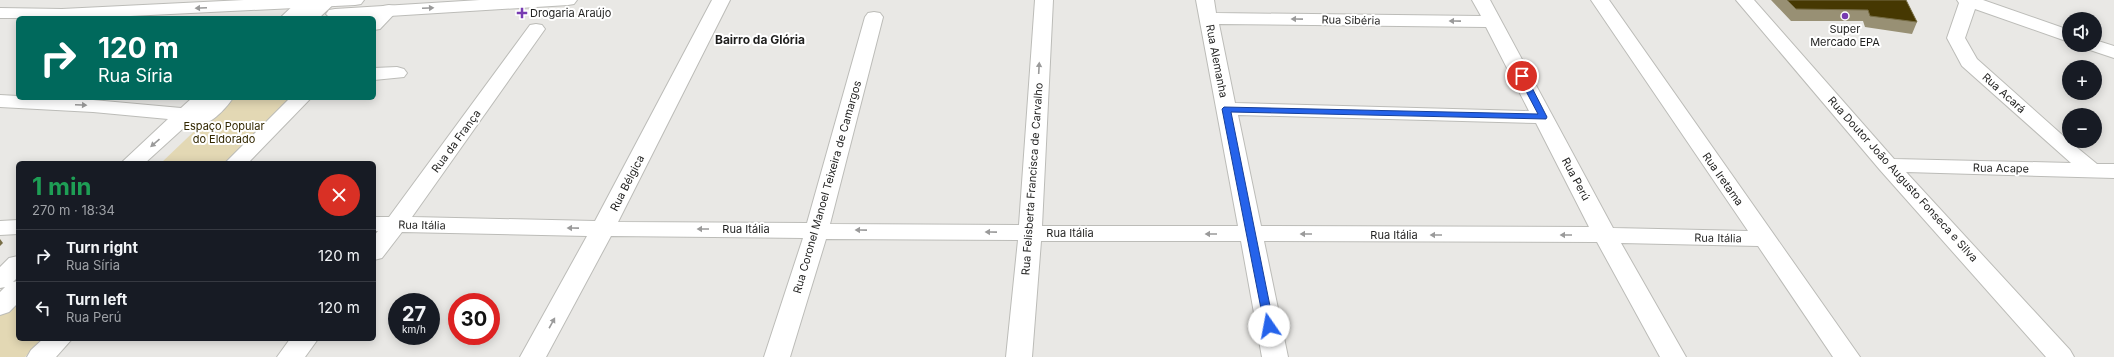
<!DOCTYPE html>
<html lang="en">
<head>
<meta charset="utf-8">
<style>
	body { margin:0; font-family:Inter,sans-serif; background:#20242c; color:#f1f3f6; height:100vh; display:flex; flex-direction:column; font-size:15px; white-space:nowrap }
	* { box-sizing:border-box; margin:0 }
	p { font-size:13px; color:#9ea1a6 }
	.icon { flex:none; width:22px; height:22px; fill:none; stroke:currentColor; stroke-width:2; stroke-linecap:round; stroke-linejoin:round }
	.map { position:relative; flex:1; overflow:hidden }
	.panel { position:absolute; left:16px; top:161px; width:360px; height:180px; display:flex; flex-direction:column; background:#171b24; border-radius:6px; box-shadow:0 2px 10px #0003 }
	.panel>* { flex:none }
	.top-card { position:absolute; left:16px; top:16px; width:360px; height:84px; border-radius:6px; box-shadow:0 2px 10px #0003; background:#00695c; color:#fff; overflow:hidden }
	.buttons { position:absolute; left:2062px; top:12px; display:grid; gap:8px }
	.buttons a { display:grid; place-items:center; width:40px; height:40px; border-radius:50%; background:#171b24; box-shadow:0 2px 10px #0003; font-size:20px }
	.speed { position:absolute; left:388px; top:293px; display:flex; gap:8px; font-size:20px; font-weight:700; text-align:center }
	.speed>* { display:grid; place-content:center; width:52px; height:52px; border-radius:50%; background:#171b24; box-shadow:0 2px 10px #0003; line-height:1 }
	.speed small { font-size:10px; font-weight:400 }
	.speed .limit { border:6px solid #d22; background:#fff; color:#111 }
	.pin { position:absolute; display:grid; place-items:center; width:34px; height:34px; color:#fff; margin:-17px; border:2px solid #fff; border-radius:50%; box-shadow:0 1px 4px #0007 }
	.me { position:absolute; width:44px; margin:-22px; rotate:348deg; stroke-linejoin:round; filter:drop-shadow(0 0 3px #0008) }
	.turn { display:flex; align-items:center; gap:14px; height:84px; padding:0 16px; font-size:18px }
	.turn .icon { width:52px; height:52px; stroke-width:2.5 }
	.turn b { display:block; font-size:28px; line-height:34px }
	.round { display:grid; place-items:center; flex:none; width:42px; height:42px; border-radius:21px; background:#20242c }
	.summary { display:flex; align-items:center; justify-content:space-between; height:68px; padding:0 16px }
	h1 { font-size:24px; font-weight:700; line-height:30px; color:#1e9e55 }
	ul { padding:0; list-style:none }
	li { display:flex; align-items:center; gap:12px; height:52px; padding:0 16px; border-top:1px solid #363941 }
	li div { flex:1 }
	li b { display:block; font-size:15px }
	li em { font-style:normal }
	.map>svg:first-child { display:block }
</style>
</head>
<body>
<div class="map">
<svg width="2114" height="357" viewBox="0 0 2114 357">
	<rect width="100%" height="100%" fill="#e9e8e5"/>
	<path fill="#e3d8b4" d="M229 98H292L224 163H161Z
		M18 296V339H43L25 357H0V313Z"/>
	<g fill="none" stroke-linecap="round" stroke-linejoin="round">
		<defs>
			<path id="minor" d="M299 0H318L317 1 338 0 319 18H280Z
				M712 0H730L618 222 807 223 865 17 868 13 874 12 880 13 883 17 830 224 1019 225 1035 0H1053L1042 226H1238L1196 0H1214L1216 13 1481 16 1472 0H1490L1613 228 1748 231 1591 0H1609L1860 357H1833L1758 246 1621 243 1686 357H1660L1597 242 1264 241 1288 357H1262L1241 241H1041L1032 357H1006L1018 240 826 239 790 357H764L803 238 611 236 546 357H520L587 236 402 232 382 258 374 260V236L378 231H374V217H389L530 25 536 24 542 25 545 29 412 217 595 221ZM1219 24 1486 27 1529 111 1235 103ZM1238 115 1536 123 1589 227 1261 226Z
				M1736 0H1754L1894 159 2071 163 1962 66 1947 38 1959 3 1957 0H1983L2069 30V42L1975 9 1965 38 1977 59 2069 141 2097 164H2114V178L1906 172 2070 350 2074 357H2046L1880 170Z
				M389 5 395 6 398 10 380 29 374 30V18H371L383 6Z
				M2095 40 2114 46V58L2087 49 2085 45H2095Z
				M397 67 404 69 407 73 404 77 374 80V68Z
				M0 95 18 96V98L93 100 181 108 192 98H233C224 111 207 129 191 125L189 123 145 163H121L168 119 93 112 0 107Z
				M290 98H311L248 163H225Z
				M18 220V234L0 235V221Z
				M18 256V277L13 282 18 281V303L9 312 0 315V292L5 287 0 288V267L9 258Z
				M43 339H72L56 357H27L31 350Z
				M290 339H318L305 357H277Z"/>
			<path id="major" d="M244 0H364L361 4 355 5 90 18H0V8L62 9Z
				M480 0H577L574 4 568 5 357 18H330L326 14 329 10 335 9Z"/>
		</defs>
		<use href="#minor" stroke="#bcbcb8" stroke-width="2"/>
		<use href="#major" stroke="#bcbcb8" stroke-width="2"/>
		<use href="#minor" fill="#fff" fill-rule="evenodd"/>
		<use href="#major" fill="#fff" fill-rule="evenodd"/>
	</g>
	<path fill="#989074" d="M1771 0H1905L1917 22 1912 34 1865 27 1863 21H1791Z"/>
	<path fill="#776d46" d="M0 239 3 243 0 246Z"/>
	<path fill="#463802" stroke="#776d46" d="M1787 0H1906L1917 22 1870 16 1868 10 1796 9Z"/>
	<defs><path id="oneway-solid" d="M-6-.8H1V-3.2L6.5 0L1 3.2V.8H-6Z"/></defs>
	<g fill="#9a9a9a">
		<use href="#oneway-solid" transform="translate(201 8) rotate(178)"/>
		<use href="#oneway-solid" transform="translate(428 8) rotate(-3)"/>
		<use href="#oneway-solid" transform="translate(1297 19) rotate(-179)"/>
		<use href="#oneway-solid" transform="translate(1455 21) rotate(-179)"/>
		<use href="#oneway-solid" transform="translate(1039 68) rotate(-87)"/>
		<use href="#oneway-solid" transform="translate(81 105) rotate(3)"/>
		<use href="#oneway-solid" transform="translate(155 143) rotate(139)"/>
		<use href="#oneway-solid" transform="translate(573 228) rotate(-179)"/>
		<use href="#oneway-solid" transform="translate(703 229) rotate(-180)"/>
		<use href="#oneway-solid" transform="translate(861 230) rotate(-179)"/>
		<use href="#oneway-solid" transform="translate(991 232) rotate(-179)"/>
		<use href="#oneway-solid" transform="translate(1211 234) rotate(-180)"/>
		<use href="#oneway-solid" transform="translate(1306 234) rotate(-180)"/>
		<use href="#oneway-solid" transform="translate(1436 235) rotate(-180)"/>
		<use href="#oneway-solid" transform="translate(1566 235) rotate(-180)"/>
		<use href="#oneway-solid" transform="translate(552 323) rotate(-61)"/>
	</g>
	<path fill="#2563eb" stroke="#184099" d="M1522 74 1526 76 1547 117 1546 119 1231 112 1274 326 1273 329H1265L1222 109 1224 107 1538 114 1518 76Z"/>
	<g fill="#773bb1" stroke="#fff" stroke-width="1.5">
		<path d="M520 7h4v4h4v4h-4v4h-4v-4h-4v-4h4z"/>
		<circle cx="1845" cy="16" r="4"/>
	</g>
	<g text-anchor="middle" stroke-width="4" stroke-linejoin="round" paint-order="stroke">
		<g font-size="11" fill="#1f1f1e" stroke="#fff" text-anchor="start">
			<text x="530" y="17">Drogaria Araújo</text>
			<text x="1845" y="33" text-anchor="middle">Super<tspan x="1845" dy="13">Mercado EPA</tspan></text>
		</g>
		<g font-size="11" fill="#1f1f1e" stroke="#fff">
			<text transform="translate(1351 20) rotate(1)" y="4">Rua Sibéria</text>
			<text transform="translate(1217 61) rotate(79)" y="4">Rua Alemanha</text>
			<text transform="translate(2004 93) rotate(42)" y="4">Rua Acará</text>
			<text transform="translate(456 141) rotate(-54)" y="4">Rua da França</text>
			<text transform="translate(2001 168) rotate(1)" y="4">Rua Acape</text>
			<text transform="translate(1032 179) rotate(-86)" y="4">Rua Felisberta Francisca de Carvalho</text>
			<text transform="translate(1576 179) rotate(62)" y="4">Rua Perú</text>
			<text transform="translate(1723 179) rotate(55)" y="4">Rua Iretama</text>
			<text transform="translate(1903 179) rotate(48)" y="4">Rua Doutor João Augusto Fonseca e Silva</text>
			<text transform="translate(627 183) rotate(-63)" y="4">Rua Bélgica</text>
			<text transform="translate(827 187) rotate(-74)" y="4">Rua Coronel Manoel Teixeira de Camargos</text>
			<text transform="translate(422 225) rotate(1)" y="4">Rua Itália</text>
			<text x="746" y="233">Rua Itália</text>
			<text x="1070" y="237">Rua Itália</text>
			<text x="1394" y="239">Rua Itália</text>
			<text transform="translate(1718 238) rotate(1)" y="4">Rua Itália</text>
		</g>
		<g font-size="11" fill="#332800" stroke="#fff">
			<text x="224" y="130">Espaço Popular<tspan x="224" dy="13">do Eldorado</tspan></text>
		</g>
		<g font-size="12" font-weight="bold" fill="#1f1f1e" stroke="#fff">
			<text x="760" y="44">Bairro da Glória</text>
		</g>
	</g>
</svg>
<div class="buttons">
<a><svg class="icon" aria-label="sound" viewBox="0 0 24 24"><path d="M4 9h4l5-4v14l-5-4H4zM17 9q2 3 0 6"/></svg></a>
<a>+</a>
<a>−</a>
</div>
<div class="speed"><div>27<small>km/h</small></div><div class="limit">30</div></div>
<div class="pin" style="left:1522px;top:76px;background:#d93025"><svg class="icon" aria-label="arrive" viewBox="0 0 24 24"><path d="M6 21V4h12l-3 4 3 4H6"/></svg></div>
<svg class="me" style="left:1269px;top:326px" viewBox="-20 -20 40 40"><circle r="19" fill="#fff"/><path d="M0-13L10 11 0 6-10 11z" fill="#2563eb"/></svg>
<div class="top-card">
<div class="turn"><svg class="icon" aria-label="right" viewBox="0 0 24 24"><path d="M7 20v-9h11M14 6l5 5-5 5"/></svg><div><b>120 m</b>Rua Síria</div></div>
</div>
<section class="panel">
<div class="summary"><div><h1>1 min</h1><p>270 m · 18:34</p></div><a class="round" style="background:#d93025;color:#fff"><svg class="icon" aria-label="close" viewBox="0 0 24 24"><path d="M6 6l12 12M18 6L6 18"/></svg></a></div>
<ul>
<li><svg class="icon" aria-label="right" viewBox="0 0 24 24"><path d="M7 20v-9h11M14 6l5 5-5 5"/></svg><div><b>Turn right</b><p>Rua Síria</p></div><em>120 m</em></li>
<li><svg class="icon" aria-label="left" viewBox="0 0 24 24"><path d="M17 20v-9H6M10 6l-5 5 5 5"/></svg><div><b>Turn left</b><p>Rua Perú</p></div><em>120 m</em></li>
</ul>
</section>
</div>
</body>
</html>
